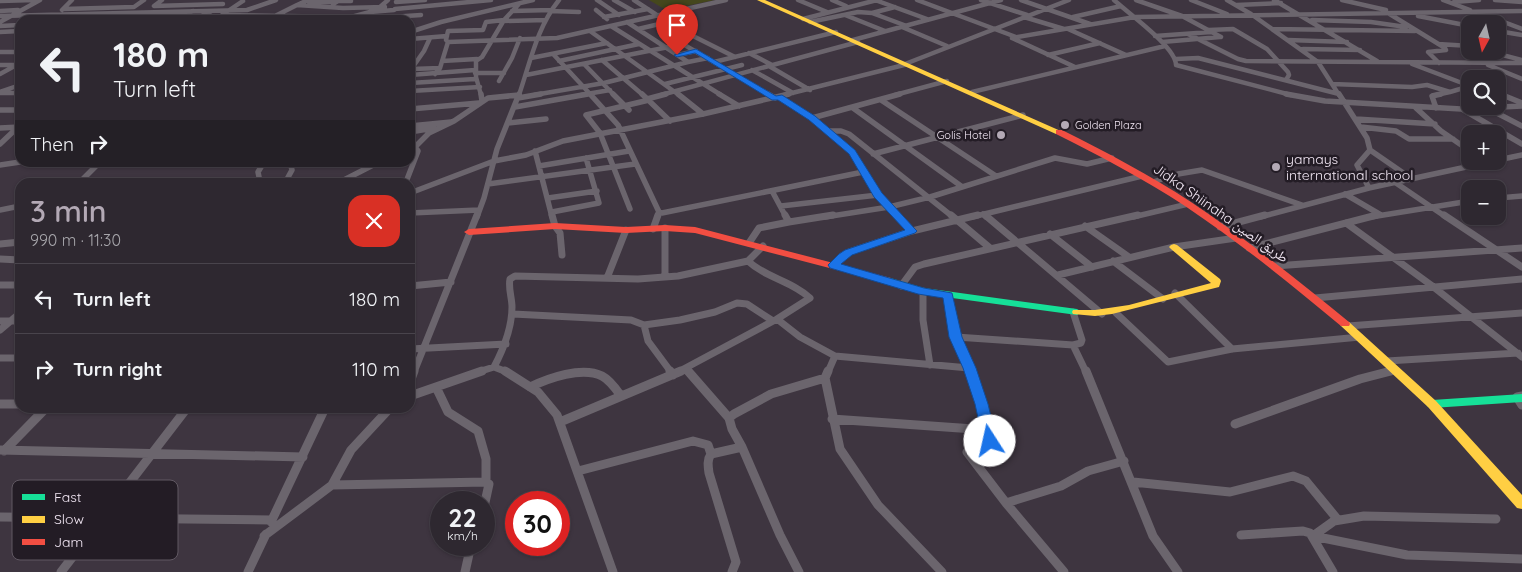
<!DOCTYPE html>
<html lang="en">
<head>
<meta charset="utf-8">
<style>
	body { margin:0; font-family:Quicksand,"Noto Naskh Arabic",sans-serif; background:#363038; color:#f1f3f6; height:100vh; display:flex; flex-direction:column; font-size:19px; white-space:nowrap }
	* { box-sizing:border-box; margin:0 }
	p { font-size:16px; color:#a7a6ab }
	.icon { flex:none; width:28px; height:28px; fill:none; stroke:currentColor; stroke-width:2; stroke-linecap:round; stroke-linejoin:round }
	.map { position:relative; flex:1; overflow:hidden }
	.details { position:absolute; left:15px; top:178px; width:400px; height:235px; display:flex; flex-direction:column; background:#2e2830; border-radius:15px; box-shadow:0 1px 4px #0004,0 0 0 1px #49444c }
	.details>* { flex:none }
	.banner { position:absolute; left:15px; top:15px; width:400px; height:152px; border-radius:15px; box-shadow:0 1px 4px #0004,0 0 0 1px #49444c; background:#2e2830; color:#f1f3f6; overflow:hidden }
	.needle { width:32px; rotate:188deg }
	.tools { position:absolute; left:1461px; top:15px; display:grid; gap:10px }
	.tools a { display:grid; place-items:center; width:45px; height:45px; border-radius:10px; background:#2e2830; box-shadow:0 1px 4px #0004,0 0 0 1px #49444c; font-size:25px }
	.speed { position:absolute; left:430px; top:491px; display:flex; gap:10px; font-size:25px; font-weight:700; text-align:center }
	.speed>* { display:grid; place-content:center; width:65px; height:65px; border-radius:50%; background:#2e2830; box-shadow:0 1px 4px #0004,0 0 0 1px #49444c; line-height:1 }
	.speed small { font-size:12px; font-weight:400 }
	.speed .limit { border:8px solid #d22; background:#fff; color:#111 }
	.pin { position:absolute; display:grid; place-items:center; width:42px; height:42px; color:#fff; margin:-51px -21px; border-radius:50% 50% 50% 0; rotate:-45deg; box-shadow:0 0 5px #0007 }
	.pin .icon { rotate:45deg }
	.me { position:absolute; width:55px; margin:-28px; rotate:350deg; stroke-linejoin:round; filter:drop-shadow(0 0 4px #0008) }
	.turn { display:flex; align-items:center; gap:18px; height:105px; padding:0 15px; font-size:22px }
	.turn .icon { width:65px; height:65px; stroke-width:2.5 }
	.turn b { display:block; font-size:35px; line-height:42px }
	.then { display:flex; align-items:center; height:48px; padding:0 15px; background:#0003; gap:10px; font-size:19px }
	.round { display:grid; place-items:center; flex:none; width:52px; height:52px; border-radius:15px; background:#363038 }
	.headline { display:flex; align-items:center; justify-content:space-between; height:85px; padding:0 15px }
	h1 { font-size:30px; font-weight:600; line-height:38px; color:#b3a9b5 }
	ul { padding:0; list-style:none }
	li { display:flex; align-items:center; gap:15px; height:70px; padding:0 15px; border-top:1px solid #49444c }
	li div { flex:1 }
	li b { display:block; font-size:19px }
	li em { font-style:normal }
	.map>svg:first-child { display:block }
</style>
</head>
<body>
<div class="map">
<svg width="1522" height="572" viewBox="0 0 1522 572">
	<rect width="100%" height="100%" fill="#3e3540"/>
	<path fill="#45471d" d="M649 0H715L666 10Z"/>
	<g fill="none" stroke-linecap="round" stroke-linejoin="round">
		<path stroke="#6b656d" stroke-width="4.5" d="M162 0 154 6 223 4
			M308 0 297 5 343 8 385 7
			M597 0 619 15
			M614 0 635 12
			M634 0 675 27 735 57
			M798 0 827 12
			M832 0 846 6
			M875 0 927 19
			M917 0 1016 37
			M981 0 1027 15
			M1021 0 1090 24
			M1114 0C1128 13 1176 47 1176 65L1291 95
			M1136 0 1182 16 1221 37
			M1191 0 1227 14
			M1227 0 1251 14 1318 62 1339 95
			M1274 0 1377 61
			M1342 0 1386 10
			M1443 0 1470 10
			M1495 0 1522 2
			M0 1 34 0
			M243 1 222 15 351 17 370 12 394 10
			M309 2H336
			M396 2 425 0
			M1454 2 1479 0
			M333 4 338 1H351
			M1237 5 1281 3
			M380 7 388 0
			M64 9 134 7 144 0
			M395 9 491 0
			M62 10 72 0
			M596 10 607 19
			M0 11 18 10
			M512 11 551 10
			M550 11 579 12
			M872 13 895 7
			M1388 13 1445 48 1446 50 1428 52 1439 63
			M1480 13 1522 29
			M277 15 297 5
			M845 15 885 31
			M0 16 247 10 276 0
			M1418 16 1470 26
			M391 17 421 15
			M604 17 648 9
			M1024 17 1064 29
			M1073 17 1121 6
			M803 19 877 0
			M112 20 129 14
			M169 20 180 18
			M184 20 180 18 193 11
			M194 20 212 11
			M1312 20 1371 22 1406 27
			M503 21 546 20
			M0 22 40 0
			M627 22 688 62 708 58
			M810 22 858 12 872 13 904 25
			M0 26 20 25
			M611 26 721 95
			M902 27 947 46
			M638 29 668 22
			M1068 29 1126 55
			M1272 29 1415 31
			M1209 30 1233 29 1267 49 1288 72 1289 75 1286 80
			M590 31 679 95
			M1498 31 1522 35
			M0 32 20 31
			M410 32 441 22 533 0
			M664 33 770 95
			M1188 34 1238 59 1246 61 1522 63
			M1155 36 1211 32
			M1012 38 1135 17 1522 11
			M1012 38 1075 67
			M410 39 447 36
			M853 40 1001 0
			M1288 40 1347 42
			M448 42 446 40 448 31 483 30 486 22 504 20
			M1162 42 1220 37
			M1438 44 1470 46
			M1303 49 1360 50
			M1487 51 1522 60
			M0 52H20
			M749 53 772 65
			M554 55 591 95
			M677 55 696 51
			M1048 55 1100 43
			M531 58 607 43
			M1176 59 1198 58 1339 94
			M602 60 643 95
			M442 61 477 59
			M559 61 639 44
			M714 62 836 32
			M584 64 614 95
			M905 64 1069 0
			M1412 64 1470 86
			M0 65H14
			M1488 65 1522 79
			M769 66 810 90
			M412 69 440 68
			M752 70 793 93
			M410 71 424 51 430 38
			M475 73H504
			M0 74 20 63
			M435 74 440 68 448 42 557 38 726 0
			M410 75 475 70
			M526 75 684 44
			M499 81 512 58 520 38
			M410 83 475 79
			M665 84 742 65
			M1332 84 1412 87 1427 85 1450 92 1436 95
			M410 91 480 87
			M0 92 20 85
			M972 92 1165 46
			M1450 92 1470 86
			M0 93H20
			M1498 93 1503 95
			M481 95 476 77V61L482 57 504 20 519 4
			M519 95C530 63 537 27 559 0
			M534 95 604 83 688 62
			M581 95 610 90
			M661 95 858 42
			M784 95 908 64
			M895 95 947 81"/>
		<path stroke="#6b656d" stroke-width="5.5" d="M481 94 482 101
			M590 94 618 125 659 212 662 213 863 172
			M613 94 629 110
			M642 94 670 121
			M678 94 703 114
			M719 94 739 106
			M768 94 775 98
			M1286 94 1325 101 1461 109 1522 106
			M1339 94 1367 138 1370 150 1357 165 1369 188
			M1500 94 1522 103
			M780 97 812 118 900 94
			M518 98 541 94
			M647 99 666 94
			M881 100 996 176
			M515 107 588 94
			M853 108 961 186
			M1416 108 1441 131 1470 151
			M1436 108 1432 96 1441 94
			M410 109 479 103
			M1462 109 1522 144
			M1489 109 1522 126
			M0 110H20
			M812 118 852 152 878 195 898 217
			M1356 119 1435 124
			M508 123 546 119
			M410 126 451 122
			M1361 127 1396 131 1409 139H1453
			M0 128 20 127
			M827 131H841L849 134 953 217
			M410 132 434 128
			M0 144 18 127 20 120
			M410 147H415L429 133 454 121 488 98 519 95
			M1370 150 1412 179
			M535 151 552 217
			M873 154 1023 115
			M1498 160 1522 155
			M365 162 378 163
			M0 165 20 162
			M539 166 629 151
			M82 180 100 162
			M286 181 292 170 290 162
			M212 182H312
			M260 182 258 172 264 162
			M340 182 379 162
			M406 182 418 151 415 147
			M1153 182 1178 174 1202 170 1302 205
			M1396 183 1446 217
			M488 184 635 164
			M772 191 786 217
			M410 193 494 161 526 155 563 141 703 114 789 94
			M1345 194 1381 215
			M548 198 597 191
			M1498 198 1522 196
			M781 206 878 195
			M630 209 600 133 586 115 649 100
			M0 210 20 206
			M552 212 599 203 586 158
			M410 213 479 210
			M983 214 986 217
			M477 217 484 198 497 149 519 94
			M657 217 659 212
			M825 217 889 207 930 197 1055 158 1087 164 1112 158
			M972 217 1142 176
			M1133 217 1188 204
			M1260 217 1369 188 1494 161
			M1371 217 1470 201"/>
		<path stroke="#6b656d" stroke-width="7" d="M552 215 555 226 560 233 562 255
			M785 215 789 222 833 215
			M897 215 912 231
			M951 215 990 248
			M985 215 1102 314
			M1444 215 1522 267
			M1346 223 1431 285 1522 357
			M1085 226 1129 257
			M1220 227 1265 215
			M665 228V277
			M653 229 658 215
			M1050 234 1092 267
			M749 243 759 228 789 222
			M0 244 20 242
			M1249 248 1377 215
			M0 259 20 260
			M748 261C766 278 792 281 810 298L777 319 800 337 835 356 828 372
			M1113 261 1163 299
			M834 265 842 256 849 252 912 231 978 215
			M1275 266 1522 248
			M1058 275 1174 247 1236 238
			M607 278 626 230
			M0 285H20
			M410 286 451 282
			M901 286 915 267 924 264 1138 215
			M923 291V320L930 365
			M1175 293 1232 349
			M948 296 956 337 971 372
			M1315 298 1522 279
			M1116 313 1168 362 1232 349 1360 337
			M513 314 631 320 644 325 680 320 715 312 737 303 747 304 773 321
			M0 321H20
			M644 325 648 341 671 372
			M1348 326 1522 313
			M0 330 20 313
			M956 337 1073 345 1081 343 1082 340 1073 312
			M1073 345 1086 372
			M410 349 506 344
			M835 356 969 368
			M0 358H20
			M1387 361 1518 353
			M494 367C504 348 512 328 512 307 512 298 508 288 510 279L515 276 638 279 678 276 748 261 763 246
			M686 369 689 372
			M414 372 477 215
			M478 372 494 367 507 372
			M678 372 777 319
			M1386 372 1396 370"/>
		<path stroke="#6b656d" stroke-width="9" d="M505 371 538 392 557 415 613 572
			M670 371 673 375
			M688 371 729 418
			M828 371 825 378 840 449 878 505 942 572
			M970 371 986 417 990 441 989 443 969 449 967 452 1006 503 1064 572
			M1086 371 1153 536 1178 572
			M410 382 414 371
			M436 387 448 412 478 431 486 459V482
			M530 387C549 378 582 366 602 376 610 380 616 389 621 396
			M410 396 482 371
			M1522 396 1517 397 1522 405
			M0 404H20
			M832 419 988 430
			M560 422 681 371
			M1235 424 1360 379 1391 371
			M742 447 780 535 799 572
			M0 450 303 457
			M4 451 46 408
			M578 471 693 441 708 445 711 454
			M1133 482 1230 492 1293 476 1306 481 1338 520
			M332 485 486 482 489 484 484 507
			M1006 503 1061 486 1088 471 1124 461
			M0 517 272 520
			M271 522 325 408
			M1241 535 1303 531 1310 533 1333 572
			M264 536 332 485 351 450 390 408
			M1313 536 1407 555 1522 559
			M1313 536 1334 521 1364 516 1496 519
			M61 572 187 408
			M248 572 266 534
			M465 572 471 545
			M732 572 736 562 709 473C708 466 707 460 711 454L742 447 732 429 729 418 734 414 771 394 825 378"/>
		<path fill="#16e098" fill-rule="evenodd" d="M887 277 924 288 1077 309 1082 312 1077 315 923 294 883 282 882 280Z
			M1522 394V402L1432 408 1428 407 1426 404 1428 401 1432 400Z"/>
		<path fill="#ffcf43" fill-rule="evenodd" d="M757 0H765L1063 132 1059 134H1056Z
			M1174 244 1177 245 1220 279 1221 281 1219 287 1112 314 1095 316 1073 314 1072 312 1073 310H1095L1129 305 1211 283 1171 249 1169 247 1171 245Z
			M1345 321 1349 322 1436 401 1522 495V509L1517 508 1428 407 1341 326 1340 324 1341 322Z"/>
		<path fill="#f24e42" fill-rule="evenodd" d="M1056 130H1062C1106 152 1150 175 1191 202 1246 239 1298 280 1349 322L1350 324 1349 326H1341C1291 284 1240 243 1185 206 1144 179 1100 156 1056 134Z
			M555 223 626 227 665 225 695 227 891 278 892 280 887 283 695 233 665 231 626 233 555 229 469 235 464 232 469 229Z"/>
	</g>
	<path fill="#1a73e8" stroke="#114b97" d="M696 49 776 96 782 95 815 116 855 150 882 193 915 229 917 231 915 233 852 255 841 264 924 288 952 293 962 337 976 368 988 404 997 441 995 444 990 446 985 444 983 441 975 404 963 368 949 337 943 298 918 294 830 268 828 265 839 254 845 250 905 230 874 197 849 154 809 120 778 100H772L695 53 677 57 674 55Z"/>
	<g fill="#b3a9b5" stroke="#231c25" stroke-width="2">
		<circle cx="1065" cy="125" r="5"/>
		<circle cx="1001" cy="135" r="5"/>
		<circle cx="1276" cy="167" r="5"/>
	</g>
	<g text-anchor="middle" stroke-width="5" stroke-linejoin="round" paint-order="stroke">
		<g font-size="11" fill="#f2e7f4" stroke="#231c25" text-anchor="start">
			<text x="1075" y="129">Golden Plaza</text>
			<text x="991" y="139" text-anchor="end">Golis Hotel</text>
		</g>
		<g font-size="14" fill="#f2e7f4" stroke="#231c25" text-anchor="start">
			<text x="1286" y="164">yamays<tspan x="1286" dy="16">international school</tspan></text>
		</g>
		<g font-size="14" fill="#f2e7f4" stroke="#231c25">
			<text transform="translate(1221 213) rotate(35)" y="5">Jidka Shiinaha طريق الصين</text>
		</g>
	</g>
	<rect x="12" y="480" width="166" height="80" rx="8" fill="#231c25" stroke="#615963" stroke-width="1"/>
	<rect x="22" y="494" width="23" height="6" fill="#16e098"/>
	<rect x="22" y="516" width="23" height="7" fill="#ffcf43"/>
	<rect x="22" y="539" width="23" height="6" fill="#f24e42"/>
	<g font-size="14" fill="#f2e7f4">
		<text x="54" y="502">Fast</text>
		<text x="54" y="524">Slow</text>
		<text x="54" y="547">Jam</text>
	</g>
</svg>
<div class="tools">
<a><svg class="needle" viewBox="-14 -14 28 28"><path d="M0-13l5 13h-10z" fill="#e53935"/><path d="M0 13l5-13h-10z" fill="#a7a6ab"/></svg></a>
<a><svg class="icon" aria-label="search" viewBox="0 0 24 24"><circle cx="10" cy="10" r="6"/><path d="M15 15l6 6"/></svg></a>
<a>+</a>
<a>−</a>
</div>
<div class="speed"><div>22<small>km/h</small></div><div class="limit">30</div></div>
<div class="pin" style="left:677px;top:55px;background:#d93025"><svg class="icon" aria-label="arrive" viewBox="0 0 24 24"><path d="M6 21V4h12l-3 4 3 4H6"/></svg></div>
<svg class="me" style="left:990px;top:441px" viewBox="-20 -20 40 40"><circle r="19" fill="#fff"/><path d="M0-13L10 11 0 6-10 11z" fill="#1a73e8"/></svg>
<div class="banner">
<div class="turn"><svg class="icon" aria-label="left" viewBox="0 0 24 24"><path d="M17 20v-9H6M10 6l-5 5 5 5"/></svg><div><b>180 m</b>Turn left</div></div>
<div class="then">Then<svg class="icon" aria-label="right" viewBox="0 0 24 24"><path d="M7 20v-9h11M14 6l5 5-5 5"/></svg></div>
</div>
<section class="details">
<div class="headline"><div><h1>3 min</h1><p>990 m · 11:30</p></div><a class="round" style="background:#d93025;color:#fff"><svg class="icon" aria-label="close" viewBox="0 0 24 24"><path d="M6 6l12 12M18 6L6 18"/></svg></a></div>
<ul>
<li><svg class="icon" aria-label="left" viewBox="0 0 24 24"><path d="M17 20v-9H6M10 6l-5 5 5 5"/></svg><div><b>Turn left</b></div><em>180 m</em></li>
<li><svg class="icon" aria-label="right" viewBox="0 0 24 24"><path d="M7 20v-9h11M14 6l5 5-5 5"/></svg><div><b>Turn right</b></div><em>110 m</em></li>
</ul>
</section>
</div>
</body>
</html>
